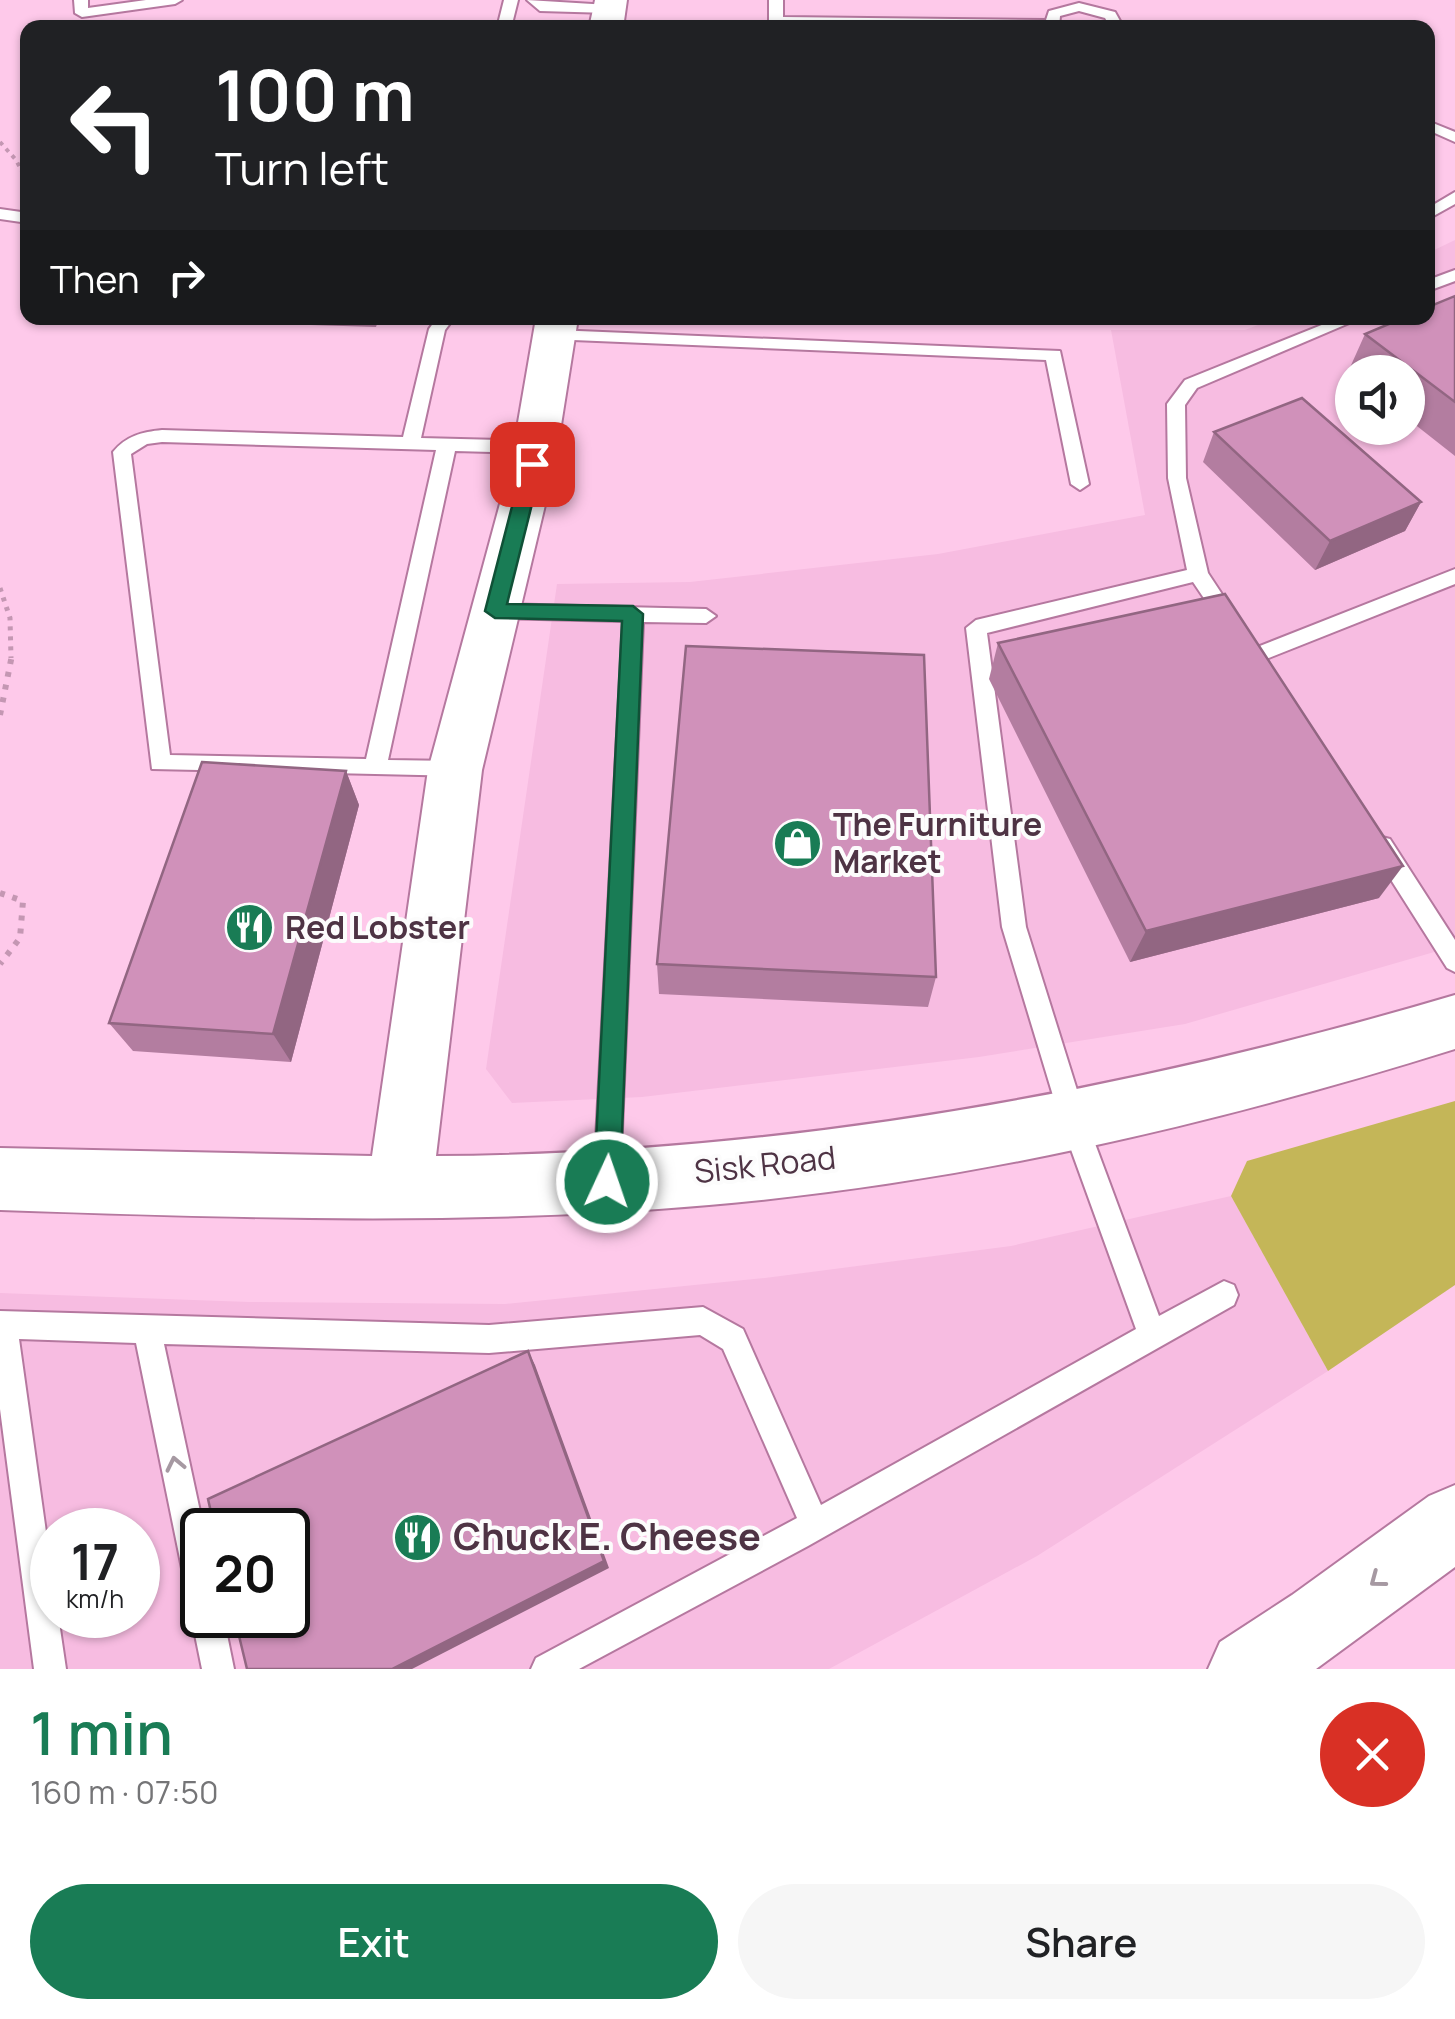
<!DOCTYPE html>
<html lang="en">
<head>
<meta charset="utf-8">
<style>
	body { margin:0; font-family:Manrope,sans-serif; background:#f6f6f6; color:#202124; height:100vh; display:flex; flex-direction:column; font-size:38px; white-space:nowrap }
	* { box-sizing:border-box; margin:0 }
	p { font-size:32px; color:#757577 }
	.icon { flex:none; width:55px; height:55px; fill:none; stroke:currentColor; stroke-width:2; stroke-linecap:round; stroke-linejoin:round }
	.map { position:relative; height:1669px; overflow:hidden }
	.side { display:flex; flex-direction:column; background:#fff; flex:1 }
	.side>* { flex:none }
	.hud { position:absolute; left:20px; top:20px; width:1415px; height:305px; border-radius:20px; box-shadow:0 2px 8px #0004; background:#202124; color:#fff; overflow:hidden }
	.fabs { position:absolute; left:1335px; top:355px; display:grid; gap:20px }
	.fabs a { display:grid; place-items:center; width:90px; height:90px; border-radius:50%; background:#fff; box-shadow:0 2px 8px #0004; font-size:50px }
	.speed { position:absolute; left:30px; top:1508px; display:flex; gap:20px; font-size:50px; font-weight:700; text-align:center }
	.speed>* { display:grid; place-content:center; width:130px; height:130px; border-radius:50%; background:#fff; box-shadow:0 2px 8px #0004; line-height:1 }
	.speed small { font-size:25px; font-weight:400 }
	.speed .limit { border:5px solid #111; border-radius:15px; background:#fff; color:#111 }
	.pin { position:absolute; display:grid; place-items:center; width:85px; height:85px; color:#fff; margin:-42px; border-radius:20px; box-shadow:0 5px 15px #0006 }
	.me { position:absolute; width:110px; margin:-55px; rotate:3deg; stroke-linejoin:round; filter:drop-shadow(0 0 8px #0008) }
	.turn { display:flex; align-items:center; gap:35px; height:210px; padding:0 30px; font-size:45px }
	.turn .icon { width:130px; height:130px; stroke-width:2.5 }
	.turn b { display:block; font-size:70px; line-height:85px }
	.then { display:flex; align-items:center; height:95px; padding:0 30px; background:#0003; gap:20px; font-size:38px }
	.round { display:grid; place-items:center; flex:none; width:105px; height:105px; border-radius:52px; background:#f6f6f6 }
	.headline { display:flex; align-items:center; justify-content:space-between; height:170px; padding:0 30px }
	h1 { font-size:60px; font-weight:600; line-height:75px; color:#197c55 }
	.action { display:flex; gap:20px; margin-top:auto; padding:20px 30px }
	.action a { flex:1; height:115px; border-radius:60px; background:#197c55; color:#fff; font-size:40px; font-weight:600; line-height:115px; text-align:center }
	.action a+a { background:#f6f6f6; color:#202124 }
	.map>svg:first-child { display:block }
</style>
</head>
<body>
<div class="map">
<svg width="1455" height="1669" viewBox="0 0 1455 1669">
	<rect width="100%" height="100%" fill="#fec9ea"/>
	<path fill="#f7bce1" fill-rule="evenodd" d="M1455 240V946L1185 1024 979 1057 642 1097 512 1103 486 1069 557 584 690 582 938 554 1145 515 1111 330H1245L1276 318H1428V253ZM1352 372H1408V428H1352Z
		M1231 1196 1328 1371 1037 1556 829 1669H0V1293L249 1302 505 1304 765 1278 1011 1246ZM52 1530H138V1615H52ZM202 1530H288V1615H202Z"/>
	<path fill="#c4b658" d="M1455 1101V1285L1328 1371 1231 1196 1247 1161Z"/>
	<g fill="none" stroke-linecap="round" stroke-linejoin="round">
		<defs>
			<path id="lane" d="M74 0H88V8L146 0H182L175 4 82 17 75 13Z
				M504 0H518L511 28H497Z
				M527 0 609 5 616 9 609 13 540 11Z
				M769 0H783V17L1046 20 1049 11 1079 3 1115 12 1124 28H1111L1105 18 1079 11 1060 16 1059 28 776 25 769 21Z
				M1428 121 1455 132V142L1428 130Z
				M1455 192V204L1428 219V208Z
				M0 209 28 213V223L0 219Z
				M1455 270V281L1428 291V280Z
				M437 318H454L445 330 421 438 535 441 544 447 535 453 455 451 388 760 455 761 463 764 466 770 463 776 152 769 113 452C126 436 142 432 162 430L403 437 429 329ZM162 442 436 450 366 759 170 755 131 454 147 444Z
				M1339 318H1361L1197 388 1185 405 1186 478 1208 573 1239 620 1236 625H1222L1193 582 987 633 1026 927 1087 1122 1159 1316 1224 1281 1234 1285 1238 1295 1234 1305 808 1546 579 1669H531L536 1658 797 1518 723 1349 700 1335 489 1353 164 1344 204 1530 202 1615H223L234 1669H202L191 1615 195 1606 187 1593 136 1343 19 1339 52 1575V1615H58L66 1669H34L0 1409V1311L489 1325 703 1307 743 1329 821 1505 1136 1329 1061 1122 1002 927 966 628 976 620 1187 570 1168 478 1167 404 1185 380Z
				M555 330 1060 351 1089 484 1080 490 1071 484 1046 360 549 339 547 335Z
				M1455 569V584L1261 661H1247L1244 656 1247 651Z
				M495 604 706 609 716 616 706 623 643 622 620 1178 616 1187 607 1191 598 1187 594 1178 623 621 495 618 485 611Z
				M1382 837 1390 839 1455 940V972L1447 968 1374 853 1371 846 1374 839Z"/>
			<path id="secondary" d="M595 0H627L623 28H589Z
				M536 318H578L555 463 482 770 436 1156C783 1154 1123 1093 1455 995V1049C1212 1125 964 1183 709 1205 473 1226 237 1218 0 1210V1148L372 1156 428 770 511 463Z"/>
			<path id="highway" d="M1455 1485V1567L1316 1669H1208L1220 1642 1292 1595 1429 1496Z"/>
		</defs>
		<use href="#lane" stroke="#b5789f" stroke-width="4"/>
		<use href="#secondary" stroke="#b5789f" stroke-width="4"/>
		<use href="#highway" stroke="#b5789f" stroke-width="4"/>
		<path stroke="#c497b3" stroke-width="4" stroke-dasharray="4 5" stroke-linecap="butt" d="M0 142 16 160 28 183"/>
		<path stroke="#c497b3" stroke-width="5" stroke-dasharray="4 6" stroke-linecap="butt" d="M0 588 10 618 11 658"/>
		<path stroke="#c497b3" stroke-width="6" stroke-dasharray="5 8" stroke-linecap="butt" d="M0 715 12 655
			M0 893 23 901 20 938 0 964"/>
		<use href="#lane" fill="#fff" fill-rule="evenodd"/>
		<use href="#secondary" fill="#fff" fill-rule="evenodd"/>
		<use href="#highway" fill="#fff" fill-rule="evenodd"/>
	</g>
	<path fill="#b37da0" d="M1455 296V456L1408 419V372H1352V376L1348 372 1365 334Z
		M153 318H379L376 327 154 320Z
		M1214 432 1421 502 1405 531 1315 570 1203 462Z
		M998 643 1379 898 1130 962 989 679Z
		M346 771 359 805 291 1062 133 1051 109 1023Z
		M657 964 936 977 928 1007 659 994Z"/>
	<path fill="#926682" d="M1421 502 1405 531 1315 570 1330 541Z
		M346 771 359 805 291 1062 273 1034Z
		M1403 866 1379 898 1130 962 1146 931Z
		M528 1351 535 1365 609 1568 412 1669H392Z"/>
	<path fill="#d091ba" stroke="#926682" stroke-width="2.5" d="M1455 296V402L1365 334 1403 318H1428V307Z
		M1302 398 1421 502 1330 541 1214 432Z
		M1225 594 1403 866 1146 931 998 643Z
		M686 646 924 655 936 977 657 964Z
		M202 762 346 771 273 1034 109 1023Z
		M528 1351 604 1561 392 1669H247L234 1615H288V1530H215L208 1499Z"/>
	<defs><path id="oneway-chevron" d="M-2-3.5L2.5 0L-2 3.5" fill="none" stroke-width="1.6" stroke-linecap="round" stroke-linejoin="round" transform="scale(2.5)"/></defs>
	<g stroke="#a699a2">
		<use href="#oneway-chevron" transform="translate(175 1464) rotate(-102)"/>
		<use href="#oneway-chevron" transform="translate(1377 1580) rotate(143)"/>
	</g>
	<path fill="#197c55" stroke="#105137" stroke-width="2.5" d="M532 457 542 464 507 604 633 606 643 614 620 1182 616 1191 607 1195 598 1191 594 1182 622 621 495 618 485 611 523 464Z"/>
	<defs>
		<symbol id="shop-disc" viewBox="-11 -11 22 22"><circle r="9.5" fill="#197c55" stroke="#fcfcfc"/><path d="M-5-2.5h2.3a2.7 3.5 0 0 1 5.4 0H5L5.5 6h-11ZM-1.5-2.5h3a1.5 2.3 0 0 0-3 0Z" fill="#fff"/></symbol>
		<symbol id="restaurant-disc" viewBox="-11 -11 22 22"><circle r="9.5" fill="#197c55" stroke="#fcfcfc"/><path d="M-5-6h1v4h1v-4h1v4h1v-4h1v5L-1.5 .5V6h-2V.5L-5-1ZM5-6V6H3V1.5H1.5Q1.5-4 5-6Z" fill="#fff"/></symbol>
	</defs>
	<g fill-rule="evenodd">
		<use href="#shop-disc" x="770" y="816" width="55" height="55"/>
		<use href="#restaurant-disc" x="222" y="900" width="55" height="55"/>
		<use href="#restaurant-disc" x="390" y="1510" width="55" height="55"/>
	</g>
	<g text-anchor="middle" stroke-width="8" stroke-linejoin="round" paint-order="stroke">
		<g font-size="32" font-weight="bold" fill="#4e3344" stroke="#fcfcfc" text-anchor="start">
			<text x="833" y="836">The Furniture<tspan x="833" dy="37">Market</tspan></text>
			<text x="285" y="939">Red Lobster</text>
		</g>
		<g font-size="32" fill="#4e3344" stroke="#fcfcfc">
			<text transform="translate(765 1165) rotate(-6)" y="11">Sisk Road</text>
		</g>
		<g font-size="38" font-weight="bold" fill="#4e3344" stroke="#fcfcfc" text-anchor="start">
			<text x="453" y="1550">Chuck E. Cheese</text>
		</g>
	</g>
</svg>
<div class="fabs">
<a><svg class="icon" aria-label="sound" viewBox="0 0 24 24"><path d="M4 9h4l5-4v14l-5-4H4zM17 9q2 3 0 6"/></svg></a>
</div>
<div class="speed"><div>17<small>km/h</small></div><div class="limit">20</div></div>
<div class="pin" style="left:532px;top:464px;background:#d93025"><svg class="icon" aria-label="arrive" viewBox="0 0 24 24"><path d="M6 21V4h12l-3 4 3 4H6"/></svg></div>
<svg class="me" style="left:607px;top:1182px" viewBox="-20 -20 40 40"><circle r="17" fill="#197c55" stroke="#fff" stroke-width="3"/><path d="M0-11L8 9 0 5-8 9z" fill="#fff"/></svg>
<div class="hud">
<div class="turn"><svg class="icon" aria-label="left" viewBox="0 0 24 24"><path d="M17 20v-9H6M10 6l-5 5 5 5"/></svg><div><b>100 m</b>Turn left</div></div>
<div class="then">Then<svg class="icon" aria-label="right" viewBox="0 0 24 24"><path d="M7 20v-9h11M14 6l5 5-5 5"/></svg></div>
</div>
</div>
<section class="side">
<div class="headline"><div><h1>1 min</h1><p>160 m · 07:50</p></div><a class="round" style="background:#d93025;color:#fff"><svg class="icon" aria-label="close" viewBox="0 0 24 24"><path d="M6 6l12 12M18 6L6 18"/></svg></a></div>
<div class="action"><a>Exit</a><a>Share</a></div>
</section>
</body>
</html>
